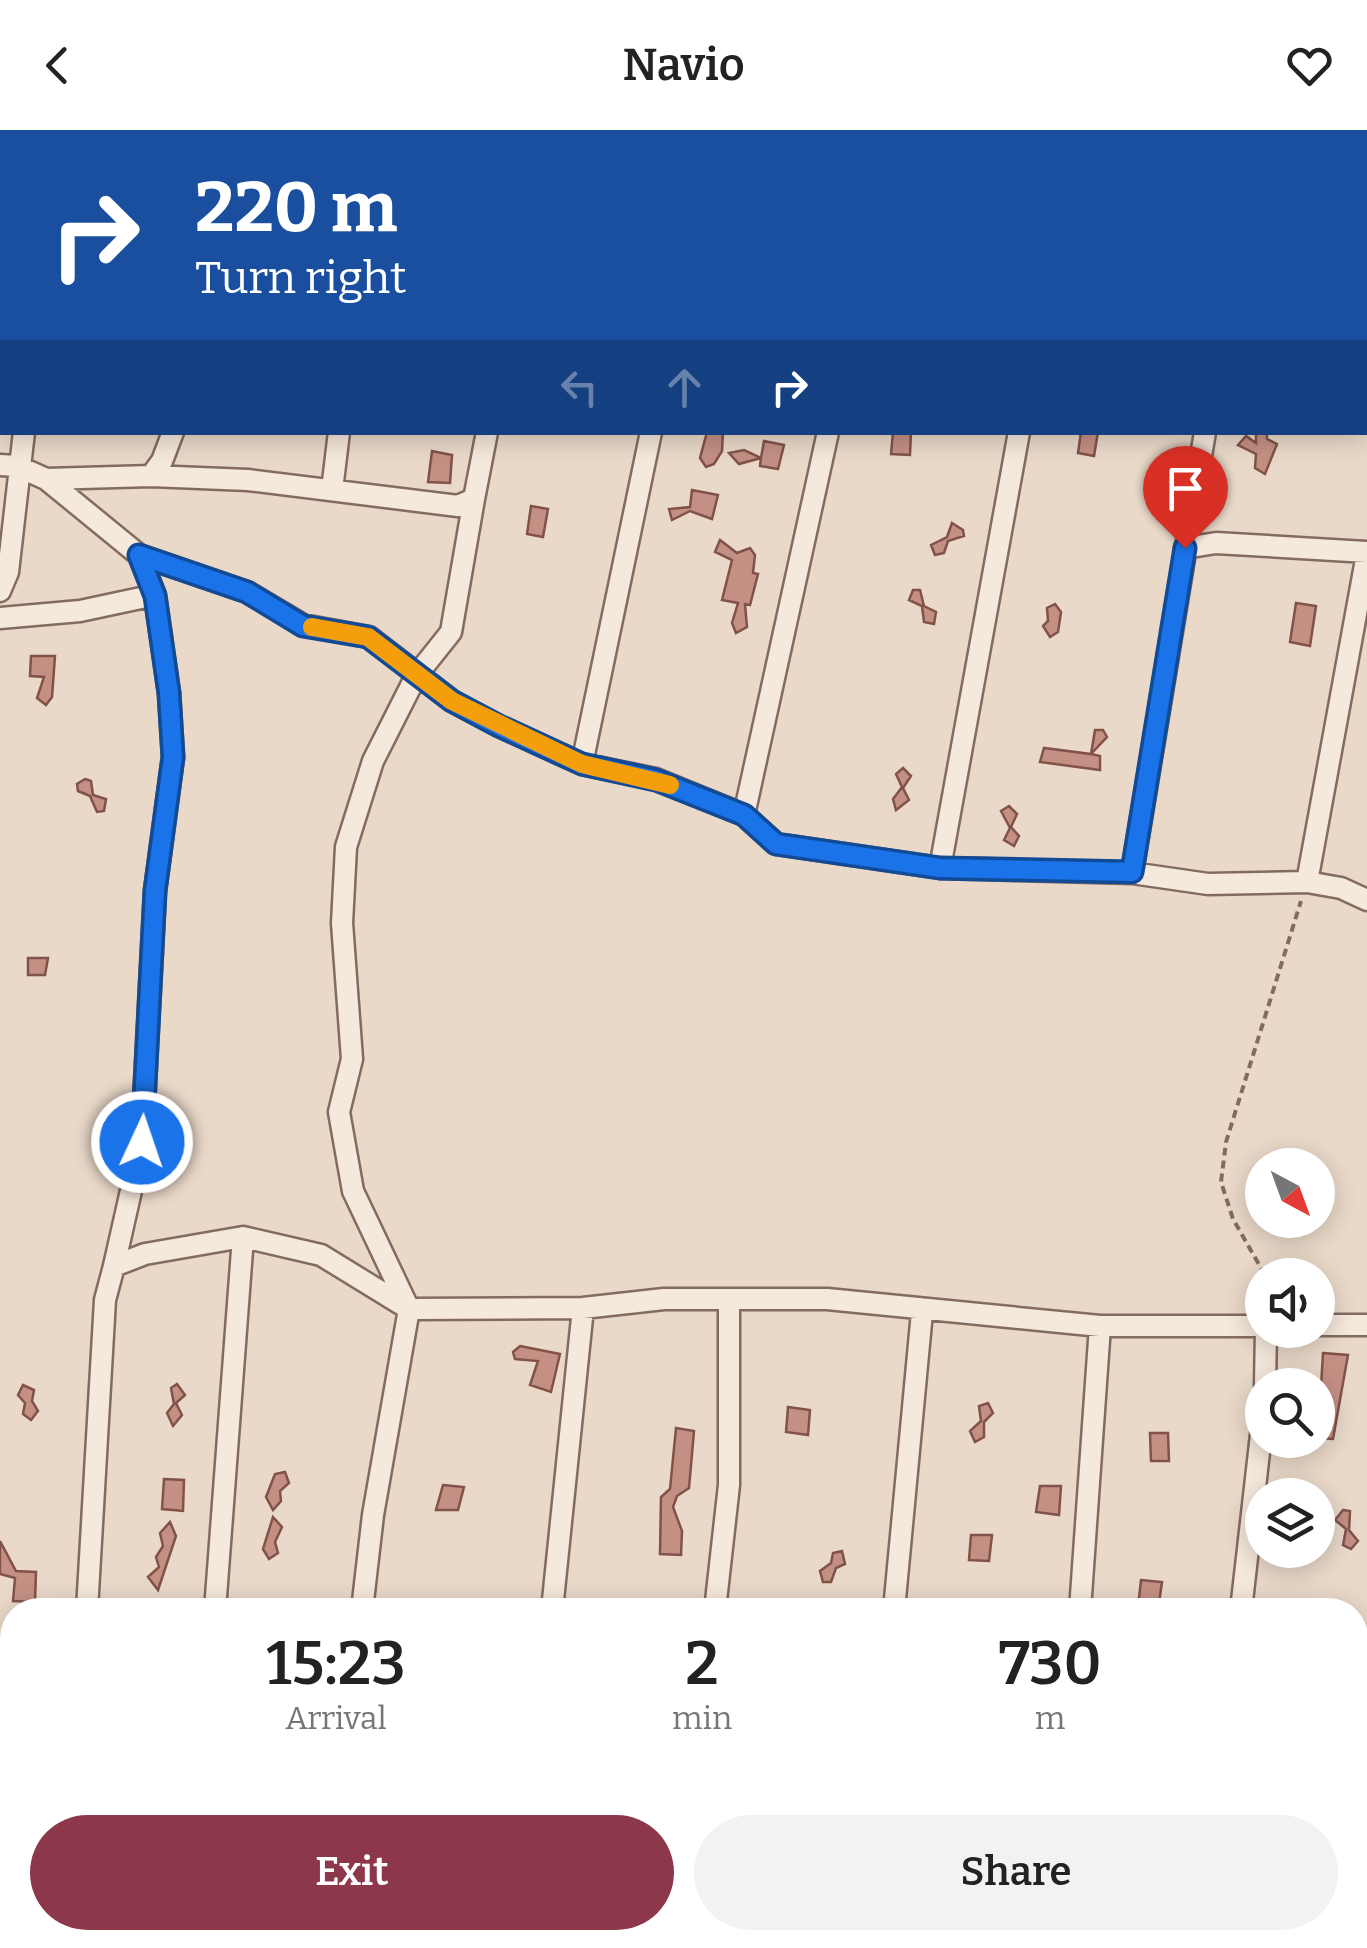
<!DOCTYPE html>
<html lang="en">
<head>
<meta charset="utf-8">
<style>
	body { margin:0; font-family:Bitter,serif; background:#f2f2f2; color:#222; height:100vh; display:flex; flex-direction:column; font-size:38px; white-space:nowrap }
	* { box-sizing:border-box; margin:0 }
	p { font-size:32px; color:#767676 }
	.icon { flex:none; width:55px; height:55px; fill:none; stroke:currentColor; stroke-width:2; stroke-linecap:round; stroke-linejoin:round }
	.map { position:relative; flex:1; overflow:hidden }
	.details { position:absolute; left:0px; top:1468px; width:1368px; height:352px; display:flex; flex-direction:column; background:#fff; border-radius:40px 40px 0 0; box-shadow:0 5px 25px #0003 }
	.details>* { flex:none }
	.hud { position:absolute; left:0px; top:0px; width:1368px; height:305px; box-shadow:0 5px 25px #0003; background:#1a4fa0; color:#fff; overflow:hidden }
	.needle { width:65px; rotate:139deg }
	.buttons { position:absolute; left:1245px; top:1018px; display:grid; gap:20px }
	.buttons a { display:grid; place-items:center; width:90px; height:90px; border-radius:50%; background:#fff; box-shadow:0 5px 25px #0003; font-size:50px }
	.pin { position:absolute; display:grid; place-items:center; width:85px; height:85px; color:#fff; margin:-102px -42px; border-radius:50% 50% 50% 0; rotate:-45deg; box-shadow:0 0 10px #0007 }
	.pin .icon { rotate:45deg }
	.me { position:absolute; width:110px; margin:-55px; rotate:3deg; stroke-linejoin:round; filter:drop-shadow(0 0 8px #0008) }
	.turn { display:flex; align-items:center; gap:35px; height:210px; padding:0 30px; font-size:45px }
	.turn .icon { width:130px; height:130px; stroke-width:2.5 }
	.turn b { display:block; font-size:70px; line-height:85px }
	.lanes { display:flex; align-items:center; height:95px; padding:0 30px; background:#0003; justify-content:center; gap:50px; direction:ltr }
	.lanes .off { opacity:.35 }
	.eta { display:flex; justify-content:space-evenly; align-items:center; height:170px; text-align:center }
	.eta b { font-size:60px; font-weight:600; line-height:70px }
	.action { display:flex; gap:20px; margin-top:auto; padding:20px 30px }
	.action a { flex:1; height:115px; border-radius:60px; background:#8d374a; color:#fff; font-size:40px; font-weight:600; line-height:115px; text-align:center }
	.action a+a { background:#f2f2f2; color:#222 }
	header { display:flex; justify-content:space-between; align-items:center; height:130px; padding:0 30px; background:#fff; font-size:45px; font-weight:600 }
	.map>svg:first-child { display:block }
</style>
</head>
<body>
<header><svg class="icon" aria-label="back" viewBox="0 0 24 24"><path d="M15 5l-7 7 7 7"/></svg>Navio<svg class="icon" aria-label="heart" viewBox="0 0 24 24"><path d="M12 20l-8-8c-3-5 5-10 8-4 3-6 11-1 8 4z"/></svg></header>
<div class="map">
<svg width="1367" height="1818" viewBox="0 0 1367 1818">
	<rect width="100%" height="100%" fill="#ead9c9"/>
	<path fill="#c49084" stroke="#815348" stroke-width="2.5" d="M707 302H723L722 321 714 334 706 337 700 328Z
		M893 302H911L910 325 891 324Z
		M1081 302H1098L1094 326 1078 323Z
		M1256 302H1267V309L1277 314 1265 344 1255 338 1256 324 1238 315 1246 306 1256 313Z
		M764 311 784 315 778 339 760 336 761 328 739 334 729 323 744 320 761 328Z
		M432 321 452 325 450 353 428 352Z
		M692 360 718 365 712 389 690 381 672 390 669 379 690 377Z
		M531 376 548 379 543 407 527 404Z
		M952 393 963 400 964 406 948 411 944 423 935 425 931 415 947 407Z
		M720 410 737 423 750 418 755 425 753 443 758 444 750 475 745 474 747 497 736 503 732 493 738 473 722 470 732 430 715 422Z
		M913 460H920L924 476 936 482 934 494 924 492 922 476 909 470Z
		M1296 473 1316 476 1310 516 1290 512Z
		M1055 474 1061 482 1058 502 1050 507 1043 496 1048 491 1047 478Z
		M31 526H55L52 567 46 575 37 568 44 547 30 546Z
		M1095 600H1103L1107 607 1091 624 1100 626V640L1040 632 1044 618 1091 624Z
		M903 638 911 646 903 658 909 670 896 680 893 669 902 657 896 644Z
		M85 649 91 651 93 665 106 669 104 681 97 682 90 666 78 661 77 654Z
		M1009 676 1017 684 1011 697 1019 706 1014 716 1004 710 1010 698 1001 681Z
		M28 828H48L45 845H28Z
		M520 1216 560 1224 551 1262 530 1255 538 1231 515 1229 513 1222Z
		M1323 1223 1348 1225 1333 1309 1318 1308Z
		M177 1254 185 1265 176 1273 182 1285 173 1296 167 1283 174 1274 171 1258Z
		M23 1255 34 1260 32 1271 38 1281 31 1290 23 1284 25 1273 18 1265Z
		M988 1273 993 1283 984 1292V1307L975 1312 970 1301 981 1291 979 1276Z
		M788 1277 810 1280 808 1305 786 1302Z
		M676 1298 694 1301 689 1358 677 1366 673 1377 682 1401 681 1425 660 1424 661 1367 670 1359Z
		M1150 1303H1168L1169 1331H1151Z
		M285 1342 289 1353 280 1361 281 1371 273 1380 266 1367 275 1344Z
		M164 1349 184 1350 183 1381 162 1379Z
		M443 1355 464 1357 458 1380H436Z
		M1040 1356H1061L1059 1385 1036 1382Z
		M1343 1380 1350 1381 1349 1400 1358 1411 1351 1419 1343 1415 1346 1399 1335 1390Z
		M273 1387 282 1397 275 1412 278 1423 269 1429 263 1419Z
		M170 1392 176 1406 158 1460 148 1447 159 1437 156 1427 163 1416 160 1403Z
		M971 1405H992L989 1431 969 1430Z
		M0 1411 16 1441 36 1442 35 1472 13 1471 15 1448 0 1444Z
		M842 1421 845 1434 836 1438 831 1452H823L820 1441 831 1433 833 1423Z
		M1141 1450 1162 1452 1158 1480 1138 1477Z"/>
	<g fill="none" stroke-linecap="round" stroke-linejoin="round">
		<defs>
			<path id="minor" d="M220 0 221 2
				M564 0 581 2
				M998 0 1024 2
				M79 2V0
				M376 2V0
				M1365 34 1367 35
				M1365 74H1367
				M0 335 17 336 46 349 139 425 247 462 303 495 369 507 452 571 499 596 582 634 656 649 744 685 776 714 940 738 1132 743 1208 754 1307 752 1341 758 1367 770
				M151 346 248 350 458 376 474 369 487 302
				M46 349 151 346 162 331 173 302
				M332 360 339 302
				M1185 418 1216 413 1367 422
				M0 461 8 442 24 302
				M0 488 80 481 155 465
				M582 634 651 302
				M744 685 828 302
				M940 738 1019 302
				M1132 743 1205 302
				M1307 752 1367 424
				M114 1136 142 1012 155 761 173 627 169 563 155 465 139 425
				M1318 1195H1367
				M1265 1255 1266 1200
				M87 1480 105 1170 114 1136 145 1124 243 1107 321 1125 409 1179 583 1178 664 1169H827L1100 1196H1262
				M215 1480 243 1107
				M362 1480 373 1385 409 1179 353 1061 339 982 352 929 342 793 346 717 373 631 416 546 451 502 474 369
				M552 1480 583 1178
				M715 1480 729 1355V1172
				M894 1480 922 1182
				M1080 1480 1100 1196
				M1241 1480 1262 1296
				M66 1818 67 1808
				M189 1818 190 1808
				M341 1818 343 1808
				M524 1818V1808
				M678 1818 679 1808
				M862 1818 863 1808
				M1051 1818 1053 1808
				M1214 1818 1215 1808
				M1366 1818 1367 1796"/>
		</defs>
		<use href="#minor" stroke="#846b60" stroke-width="25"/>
		<path stroke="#846b60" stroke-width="4" stroke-dasharray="8 5" stroke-linecap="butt" d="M1265 1145 1233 1089 1221 1052 1226 1012 1301 771"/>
		<use href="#minor" stroke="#f5e8dc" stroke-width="20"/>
	</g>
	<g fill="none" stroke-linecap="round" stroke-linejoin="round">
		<defs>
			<path id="route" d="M142 1012 155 761 173 627 169 563 155 466 139 425 247 462 303 496 368 507 452 571 499 596 582 634 656 650 744 685 776 714 940 738 1132 742 1185 418"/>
		</defs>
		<use href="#route" stroke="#114b97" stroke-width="25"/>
		<use href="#route" stroke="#1a73e8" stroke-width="18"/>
		<path stroke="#f59e0b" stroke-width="18" d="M312 497 368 507 452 571 582 634 670 655"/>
	</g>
</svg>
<div class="buttons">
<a><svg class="needle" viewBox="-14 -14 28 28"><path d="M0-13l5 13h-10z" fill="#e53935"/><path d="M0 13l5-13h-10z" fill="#767676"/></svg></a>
<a><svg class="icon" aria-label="sound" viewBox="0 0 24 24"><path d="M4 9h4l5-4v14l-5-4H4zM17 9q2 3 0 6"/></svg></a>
<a><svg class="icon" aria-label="search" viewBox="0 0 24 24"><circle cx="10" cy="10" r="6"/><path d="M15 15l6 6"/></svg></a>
<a><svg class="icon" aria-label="layers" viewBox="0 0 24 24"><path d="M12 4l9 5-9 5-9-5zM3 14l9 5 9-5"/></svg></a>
</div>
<div class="pin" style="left:1185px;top:418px;background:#d93025"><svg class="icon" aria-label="arrive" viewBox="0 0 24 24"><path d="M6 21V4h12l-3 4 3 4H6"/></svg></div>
<svg class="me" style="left:142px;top:1012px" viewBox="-20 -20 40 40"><circle r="17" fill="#1a73e8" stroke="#fff" stroke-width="3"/><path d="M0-11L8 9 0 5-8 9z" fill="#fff"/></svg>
<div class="hud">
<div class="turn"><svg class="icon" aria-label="right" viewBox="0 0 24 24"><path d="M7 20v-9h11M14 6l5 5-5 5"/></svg><div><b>220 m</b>Turn right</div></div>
<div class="lanes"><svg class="icon off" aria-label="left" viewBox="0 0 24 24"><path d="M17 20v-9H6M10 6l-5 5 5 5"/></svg><svg class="icon off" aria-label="ahead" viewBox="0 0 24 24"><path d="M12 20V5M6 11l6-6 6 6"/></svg><svg class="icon" aria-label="right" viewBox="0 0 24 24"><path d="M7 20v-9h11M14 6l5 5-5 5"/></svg></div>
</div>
<section class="details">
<div class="eta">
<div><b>15:23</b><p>Arrival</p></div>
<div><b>2</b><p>min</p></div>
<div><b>730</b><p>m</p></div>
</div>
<div class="action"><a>Exit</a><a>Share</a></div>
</section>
</div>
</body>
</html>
